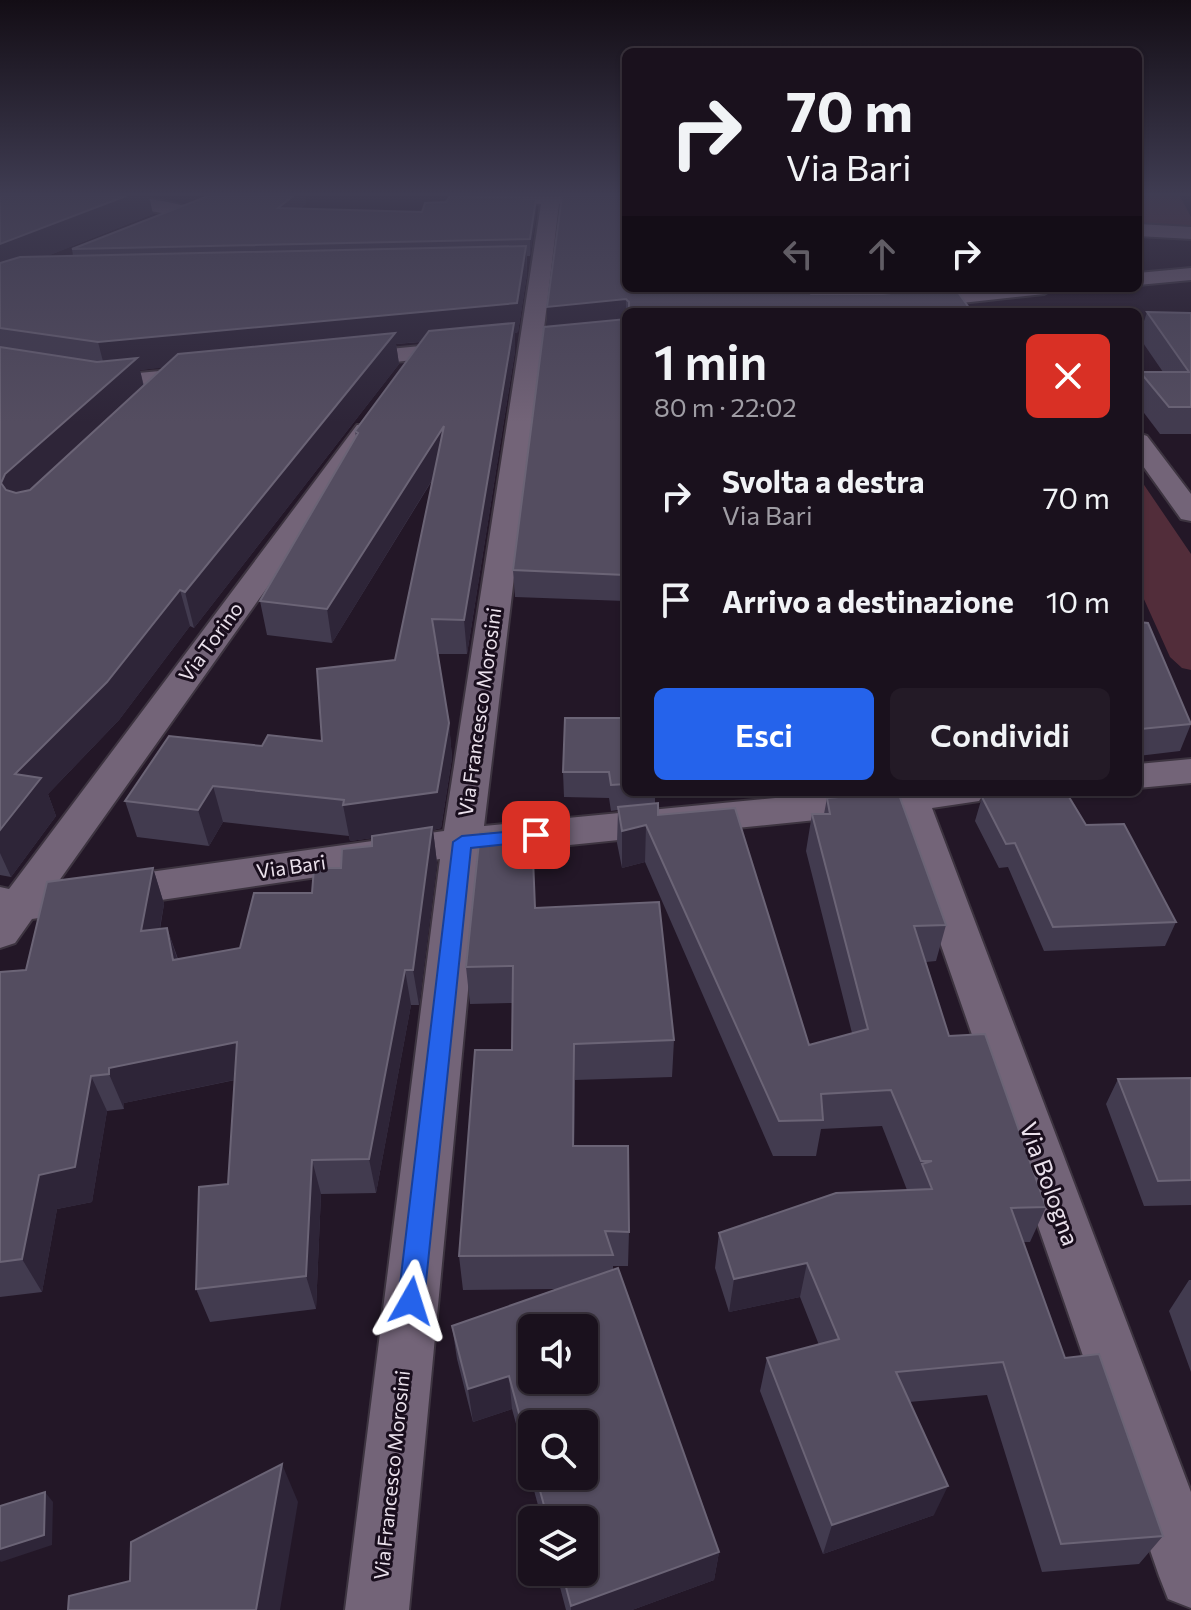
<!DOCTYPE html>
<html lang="it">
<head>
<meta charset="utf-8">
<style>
	body { margin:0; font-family:Commissioner,sans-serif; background:#231a26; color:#f1f3f6; height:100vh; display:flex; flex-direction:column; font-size:30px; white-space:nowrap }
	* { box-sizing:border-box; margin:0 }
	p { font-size:26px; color:#9f9da4 }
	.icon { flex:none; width:44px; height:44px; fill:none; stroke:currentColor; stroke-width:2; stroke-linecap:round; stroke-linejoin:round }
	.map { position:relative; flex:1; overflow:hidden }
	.drawer { position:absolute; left:622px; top:308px; width:520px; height:488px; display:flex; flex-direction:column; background:#1a111d; border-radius:12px; box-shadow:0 2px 6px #0004,0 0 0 2px #38313b }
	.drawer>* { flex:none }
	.guide { position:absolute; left:622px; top:48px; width:520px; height:244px; border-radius:12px; box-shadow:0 2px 6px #0004,0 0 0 2px #38313b; background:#1a111d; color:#f1f3f6; overflow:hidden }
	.tools { position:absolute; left:518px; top:1314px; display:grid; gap:16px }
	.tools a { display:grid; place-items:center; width:80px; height:80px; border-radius:12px; background:#1a111d; box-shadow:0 2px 6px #0004,0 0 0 2px #38313b; font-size:40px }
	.pin { position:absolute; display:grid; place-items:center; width:68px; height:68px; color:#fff; margin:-34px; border-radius:16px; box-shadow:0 4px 12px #0006 }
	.me { position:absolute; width:88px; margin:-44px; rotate:6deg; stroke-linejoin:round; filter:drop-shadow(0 0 6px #0008) }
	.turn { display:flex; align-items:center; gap:28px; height:168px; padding:0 32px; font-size:36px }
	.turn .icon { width:104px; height:104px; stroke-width:2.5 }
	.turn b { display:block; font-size:56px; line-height:68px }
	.lanes { display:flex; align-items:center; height:76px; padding:0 32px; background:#0003; justify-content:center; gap:40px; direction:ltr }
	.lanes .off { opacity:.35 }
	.round { display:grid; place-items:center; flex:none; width:84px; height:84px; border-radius:12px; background:#231a26 }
	.head { display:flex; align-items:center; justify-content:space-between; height:136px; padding:0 32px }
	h1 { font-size:48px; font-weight:600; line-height:60px }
	.button { display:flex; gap:16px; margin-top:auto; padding:16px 32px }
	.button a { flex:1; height:92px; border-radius:12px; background:#2563eb; color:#fff; font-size:32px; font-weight:600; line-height:92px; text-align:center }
	.button a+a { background:#231a26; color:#f1f3f6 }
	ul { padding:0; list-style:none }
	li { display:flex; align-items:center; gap:24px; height:104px; padding:0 32px }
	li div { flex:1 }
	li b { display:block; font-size:30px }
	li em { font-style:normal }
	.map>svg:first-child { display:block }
</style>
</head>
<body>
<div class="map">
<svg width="1191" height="1610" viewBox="0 0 1191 1610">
	<rect width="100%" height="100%" fill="#231727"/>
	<path fill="#522d3a" d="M1138 196H1180L1191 217V227L1138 225Z
		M1138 476 1191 554V670L1182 668 1170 657 1138 586Z"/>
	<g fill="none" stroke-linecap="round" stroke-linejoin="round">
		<defs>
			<path id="minor" d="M89 196C112 196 182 198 197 213L188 218 98 201Z
				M476 196 626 197V207L559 204 484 826 838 792H985L979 801 932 808 1191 1492V1608L1168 1599 1159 1576 895 812 481 854 409 1610H345L440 859 32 919 15 943 0 948V887L9 889 357 425H375L379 430 56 885 444 831 541 204 485 201Z
				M1138 224 1191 227V239L1138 236Z
				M1191 268V280L1138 285V273Z
				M734 288H754L763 312H741Z
				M985 288H1054L1044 294 880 312H809L820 306Z
				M462 342 470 344 473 349 470 354 348 367 340 365 336 360 340 355 348 353Z
				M0 359 106 376 203 367 211 369 215 374 211 379 203 381 106 390 0 373Z
				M1138 433 1147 436 1191 494V521L1181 519 1138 459Z
				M1191 759V783L1138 788V764Z"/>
		</defs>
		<use href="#minor" stroke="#3d3440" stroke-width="4"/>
		<use href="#minor" fill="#736478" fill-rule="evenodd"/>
	</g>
	<path fill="#423b4f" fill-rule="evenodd" d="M0 196 153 214 47 256H73L72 249 208 196H305L306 203 300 209 536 215 530 256H527V274L518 332 515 333V351L467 654H438L449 723 452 758 441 828 433 830 437 863 419 1005H411L376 1193 321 1194 316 1309 210 1322 196 1289 228 1184 235 1080 124 1103V1109L107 1111 92 1202 57 1209 42 1292 0 1297V972L26 970 153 868 164 904 160 929 167 928 178 959 240 948 312 893 341 868 372 846V838L350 841 349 836 223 822 209 846 137 837 125 801 262 746 322 741 395 660 433 479 332 643 267 635 260 601 356 437 355 431 421 342 396 344 399 364 194 628 190 626 119 720 48 794 56 816 11 877 0 875ZM164 367 144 386 140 370Z
		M562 196 741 293H758L757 288H955L972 312H626V621L625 601 515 597 513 570 547 326Z
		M1147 312 1191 313V434H1160L1138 405V380L1140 372H1163L1139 337Z
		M1138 622 1191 724 1180 751 1138 756Z
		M626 718V792H655V803L658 815 809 1045 852 1033 806 851 812 814H824L827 798 946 925 936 961 926 962 949 1036 1046 1207 1030 1242H1023L1065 1358 1163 1536 1139 1564 1042 1572 987 1395 909 1402 934 1515 823 1554 760 1391 767 1358 819 1345 800 1297 729 1312 715 1268 719 1233 907 1190 882 1126 821 1129 816 1156H773L645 862 622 868 617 843 618 810 611 811 609 798 564 797 563 772Z
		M982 797 1086 825 1176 922 1165 946 1044 951 1008 867 999 868 975 821Z
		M518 858 536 908 674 1040 672 1077 575 1080 574 1146 629 1232 628 1266H613V1270L719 1552 714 1580 632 1610H566L556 1572H584V1520H542L512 1409 473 1422 457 1359 452 1326 556 1289 463 1290 459 1256 512 1050V1003L470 1004 466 967ZM532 1424 584 1476H532Z
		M1191 1078V1205L1144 1206 1106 1104 1118 1079Z
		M1189 1280H1191V1372L1169 1311Z"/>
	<path fill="#2e2538" d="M126 196H149L153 214 0 275V244Z
		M293 196H305L306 203 281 224 278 208Z
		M536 199V215L530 256V239Z
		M526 246 527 274 518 332 515 333V351L467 654 464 620 513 333 396 344 399 364 194 628 185 592 385 345 140 370 144 389 12 518 1 483 5 474 106 373 98 342Z
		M812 288H938L820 303 808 290Z
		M626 299V321L547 329V307Z
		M444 426 446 457 332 643 327 609Z
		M180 590 190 626 119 720 48 794 56 816 11 877 0 853V830L15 774Z
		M449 723 452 758 441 828 433 830 437 863 419 1005 413 970 432 830 350 841 343 805Z
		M213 786 223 822 209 846 198 810Z
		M646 825 645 862 622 868V831Z
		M517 829 519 865 511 858Z
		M153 868 164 904 153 966 141 931Z
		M167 928 179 964 173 960Z
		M405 970 411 1005 376 1193 369 1159Z
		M237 1042 248 1077 124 1103V1109L109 1074V1068Z
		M574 1044 575 1080 574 1182 573 1146Z
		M91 1076 107 1111 92 1202 57 1209 42 1292 22 1259 39 1175Z
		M312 1160 321 1194 316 1309 306 1276Z
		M807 1263 800 1297 729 1312 734 1279Z
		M509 1376 512 1409 473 1422 468 1389Z
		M282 1464 298 1502 280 1610H256Z
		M948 1486 934 1515 823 1554 832 1525Z
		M45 1492 53 1502 52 1545 1 1562 0 1561V1549Z
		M719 1552 714 1580 632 1610H571V1606Z"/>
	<path fill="#544d60" stroke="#6b6476" stroke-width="2" fill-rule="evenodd" d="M0 196H126L0 244Z
		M208 196H293L278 208 422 212 425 203 446 202 450 196 536 199 530 239 72 249Z
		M562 196H626V288H739L741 293 767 292 766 288H812L808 290 811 294H883L936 288H955L972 312H629V302L626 299 547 307Z
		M526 246 517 303 98 342 0 328V263L20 257Z
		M1147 312 1191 313V407H1169L1140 372H1189Z
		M626 319V591L625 575 513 570 544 327Z
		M514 323 464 620 432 619 449 723 437 792 343 805 344 800 213 786 198 810 125 801 169 736 262 746 268 735 322 741 317 669 395 660 444 426 327 609 260 601 358 433 355 431 429 331Z
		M395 333 185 592 180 590 107 682 15 774 41 778 0 830V347L97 362 137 358 5 474 1 483 6 490 16 493 30 490 178 354Z
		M1138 622 1148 623 1191 724 1141 729 1138 725Z
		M565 718H626V784L611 785 609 772H563Z
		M898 792 946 925 914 926 949 1036 985 1034 1046 1207 1011 1208 1065 1358 1099 1354 1163 1536 1061 1544 1003 1362 896 1372 948 1486 832 1525 767 1358 839 1339 807 1263 734 1279 719 1233 836 1193 932 1189 922 1164 932 1161H921L891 1090 821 1094 823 1120 779 1121 646 825 622 831 618 807 658 803V815L735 808 809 1045 868 1029 812 814H830L827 798Z
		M1038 792H1066L1086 825 1124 824 1176 922 1053 927 1015 843 1006 844 982 797Z
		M432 827 413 970H405L369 1159 312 1160 306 1276 196 1289 199 1187 228 1184 237 1042 109 1068V1074L91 1076 75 1167 39 1175 22 1259 0 1262V972L26 970 47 882 153 868 141 931 167 928 173 960 240 948 254 893H312L314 868H341L342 849 372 846V836Z
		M517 829 511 858H533L535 908 659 902 674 1040 574 1044 573 1146H628L629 1232 605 1231 613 1255 459 1256 475 1050H512L513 966 466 967 480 833Z
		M1191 1078V1180L1158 1181 1118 1079Z
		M618 1268 719 1552 571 1606 562 1572H584V1520H548L536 1476H584V1424H532V1462L509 1376 468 1389 452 1326ZM532 1328H584V1380H532Z
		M282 1464 256 1610H68L69 1596 130 1581 131 1542Z
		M45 1492 44 1535 0 1549V1506Z"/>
	<linearGradient id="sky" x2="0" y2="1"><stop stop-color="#130d15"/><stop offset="0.46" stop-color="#3f3c52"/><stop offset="1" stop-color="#3f3c52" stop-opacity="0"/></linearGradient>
	<rect width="1191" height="422" fill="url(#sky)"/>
	<path fill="#2563eb" stroke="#184099" stroke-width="2" d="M536 829 545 835 543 840 471 848 424 1301 421 1310 411 1314 402 1310 398 1301 453 842 462 836Z"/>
	<g text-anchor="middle" stroke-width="6" stroke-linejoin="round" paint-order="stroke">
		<g font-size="20" fill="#eae1ec" stroke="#190e1d">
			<text transform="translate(211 642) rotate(-54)" y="7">Via Torino</text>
			<text transform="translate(480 712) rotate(-82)" y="7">Via Francesco Morosini</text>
			<text transform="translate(291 867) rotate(-8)" y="7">Via Bari</text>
			<text transform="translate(392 1475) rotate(-84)" y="7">Via Francesco Morosini</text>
		</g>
		<g font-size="24" fill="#eae1ec" stroke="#190e1d">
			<text transform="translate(1049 1184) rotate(70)" y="8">Via Bologna</text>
		</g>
	</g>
</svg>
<div class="tools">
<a><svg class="icon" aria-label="sound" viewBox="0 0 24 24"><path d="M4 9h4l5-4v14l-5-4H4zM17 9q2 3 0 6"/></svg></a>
<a><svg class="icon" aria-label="search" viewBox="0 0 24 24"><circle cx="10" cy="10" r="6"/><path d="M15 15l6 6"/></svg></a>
<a><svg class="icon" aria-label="layers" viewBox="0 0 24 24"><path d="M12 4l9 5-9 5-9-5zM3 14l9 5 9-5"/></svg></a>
</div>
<div class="pin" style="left:536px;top:835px;background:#d93025"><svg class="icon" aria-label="arrive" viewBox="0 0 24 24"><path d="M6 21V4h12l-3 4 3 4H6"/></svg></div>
<svg class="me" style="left:411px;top:1301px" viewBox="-20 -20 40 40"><path d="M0-17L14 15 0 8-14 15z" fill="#2563eb" stroke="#fff" stroke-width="4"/></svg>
<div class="guide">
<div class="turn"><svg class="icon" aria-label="right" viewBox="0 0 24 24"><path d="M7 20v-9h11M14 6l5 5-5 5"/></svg><div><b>70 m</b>Via Bari</div></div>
<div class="lanes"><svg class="icon off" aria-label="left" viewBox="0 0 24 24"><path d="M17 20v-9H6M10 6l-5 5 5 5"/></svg><svg class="icon off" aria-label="ahead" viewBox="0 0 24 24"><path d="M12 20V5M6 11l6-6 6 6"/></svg><svg class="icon" aria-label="right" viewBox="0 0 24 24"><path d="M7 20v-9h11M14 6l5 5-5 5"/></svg></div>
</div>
<section class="drawer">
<div class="head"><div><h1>1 min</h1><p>80 m · 22:02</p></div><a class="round" style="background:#d93025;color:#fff"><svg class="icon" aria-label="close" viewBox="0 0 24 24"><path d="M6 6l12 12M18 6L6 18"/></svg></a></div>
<ul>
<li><svg class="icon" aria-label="right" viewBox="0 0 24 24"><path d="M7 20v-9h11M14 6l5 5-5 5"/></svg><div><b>Svolta a destra</b><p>Via Bari</p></div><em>70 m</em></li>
<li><svg class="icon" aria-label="arrive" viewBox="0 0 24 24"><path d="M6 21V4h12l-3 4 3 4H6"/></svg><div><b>Arrivo a destinazione</b></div><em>10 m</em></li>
</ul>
<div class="button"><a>Esci</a><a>Condividi</a></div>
</section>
</div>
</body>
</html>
